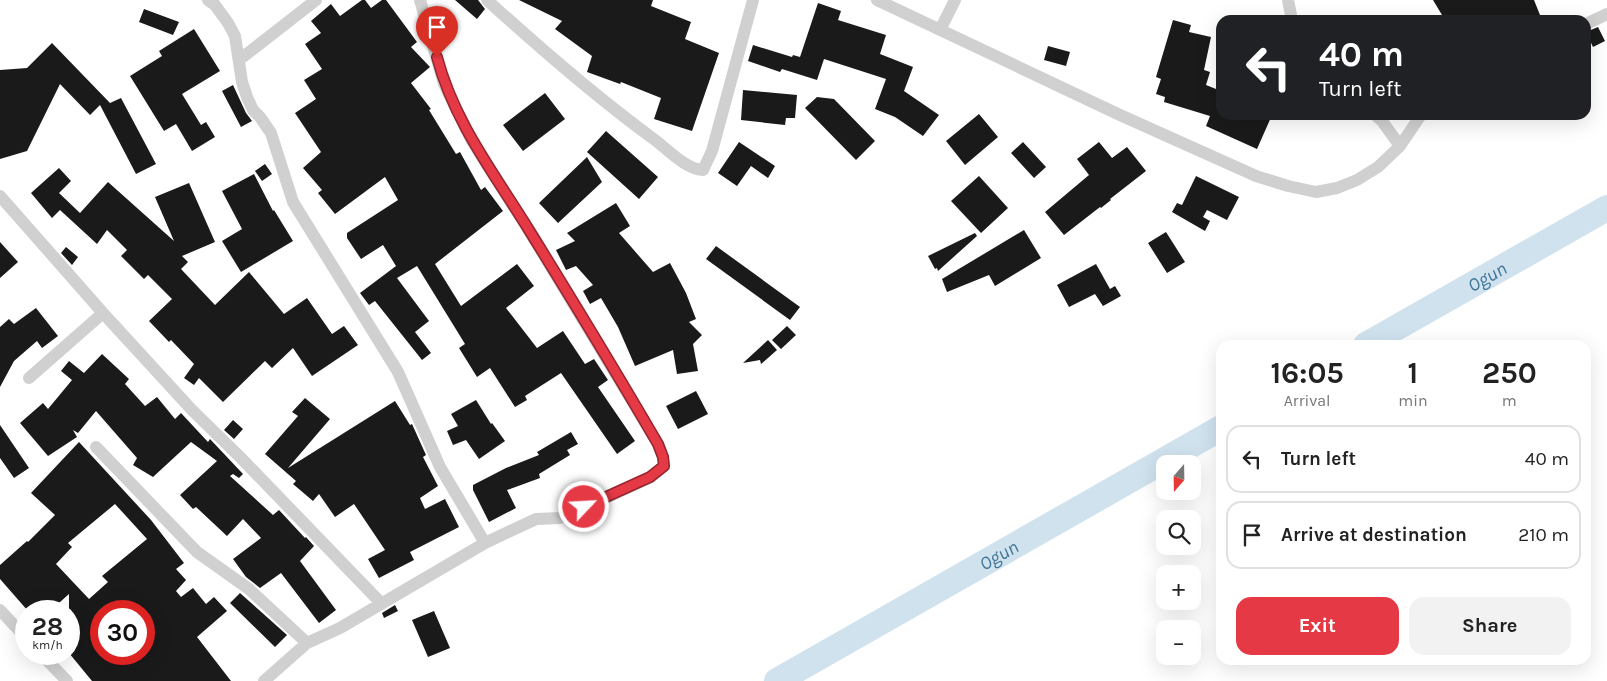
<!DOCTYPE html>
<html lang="en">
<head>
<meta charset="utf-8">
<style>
	body { margin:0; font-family:Karla,sans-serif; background:#f2f2f2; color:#222; height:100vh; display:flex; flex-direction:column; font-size:19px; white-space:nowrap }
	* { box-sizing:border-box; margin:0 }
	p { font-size:16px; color:#767676 }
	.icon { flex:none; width:28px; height:28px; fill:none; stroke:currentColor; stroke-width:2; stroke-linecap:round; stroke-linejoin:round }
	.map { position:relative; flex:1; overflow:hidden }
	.panel { position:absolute; left:1216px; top:340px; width:375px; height:325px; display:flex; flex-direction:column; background:#fff; border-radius:15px; box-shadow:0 5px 20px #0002 }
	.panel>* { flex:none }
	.top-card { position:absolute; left:1216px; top:15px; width:375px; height:105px; border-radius:15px; box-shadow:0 5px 20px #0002; background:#202124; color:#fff; overflow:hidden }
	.needle { width:32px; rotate:200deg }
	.buttons { position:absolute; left:1156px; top:455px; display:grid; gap:10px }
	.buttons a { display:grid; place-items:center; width:45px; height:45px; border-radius:10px; background:#fff; box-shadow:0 5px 20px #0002; font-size:25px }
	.speed { position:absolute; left:15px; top:600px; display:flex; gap:10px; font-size:25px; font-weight:700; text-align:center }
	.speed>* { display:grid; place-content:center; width:65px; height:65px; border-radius:50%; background:#fff; box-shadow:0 5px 20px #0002; line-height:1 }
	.speed small { font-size:12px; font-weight:400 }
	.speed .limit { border:8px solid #d22; background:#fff; color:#111 }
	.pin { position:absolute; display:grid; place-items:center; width:42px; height:42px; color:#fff; margin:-51px -21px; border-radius:50% 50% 50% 0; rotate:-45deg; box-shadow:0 0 5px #0007 }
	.pin .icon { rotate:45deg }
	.me { position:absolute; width:55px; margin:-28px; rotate:65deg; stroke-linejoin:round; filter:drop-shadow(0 0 4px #0008) }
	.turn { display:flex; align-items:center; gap:18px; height:105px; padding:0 20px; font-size:22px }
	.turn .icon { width:65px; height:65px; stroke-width:2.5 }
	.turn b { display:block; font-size:35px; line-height:42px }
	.eta { display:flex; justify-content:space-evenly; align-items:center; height:85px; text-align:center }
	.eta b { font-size:30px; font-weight:700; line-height:35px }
	.cta { display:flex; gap:10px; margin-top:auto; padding:10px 20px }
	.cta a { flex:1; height:58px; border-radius:15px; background:#e63946; color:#fff; font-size:20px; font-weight:700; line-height:58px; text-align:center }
	.cta a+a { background:#f2f2f2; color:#222 }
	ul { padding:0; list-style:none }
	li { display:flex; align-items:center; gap:15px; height:68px; margin:0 10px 8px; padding:0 10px; border:2px solid #e0e0e0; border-radius:15px }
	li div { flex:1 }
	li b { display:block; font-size:19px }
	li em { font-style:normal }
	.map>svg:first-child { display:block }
</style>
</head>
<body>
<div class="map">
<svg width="1607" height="681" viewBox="0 0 1607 681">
	<rect width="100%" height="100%" fill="#fff"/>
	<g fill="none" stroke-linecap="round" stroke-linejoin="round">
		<g stroke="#cfe2ee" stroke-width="26">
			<path id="s1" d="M1366 345 1607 208"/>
			<path id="s2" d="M777 681 1221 428"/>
		</g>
	</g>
	<path fill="#1a1a1a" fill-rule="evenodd" d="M362 0H365L371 8 382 0H386L417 42 411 47 430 67 411 83 431 109 429 110 456 154 460 152 481 190 485 187 503 211 435 264 461 306 517 264 534 286 506 308 537 348 563 331 585 364 594 359 608 380 598 387 635 441 617 454 561 373 525 396 527 400 515 407 490 368 477 377 459 348 465 344 417 266 397 278 429 321 415 332 431 353 422 360 375 301 369 305 360 293 396 266 383 245 361 259 347 238V233L398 200 385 177 335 214 318 193 322 190 303 168 321 152 295 113 316 99 304 80 322 69 305 44 321 33 311 21 331 4 340 16Z
		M455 0H478L485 9 477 19Z
		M519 0H653L651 6 691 22 685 39 719 53 692 131 654 119 661 98 621 82 620 84 587 72 592 56 555 29 562 21Z
		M1433 0H1534L1542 20H1445Z
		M818 3 841 11 838 20 886 35 880 54 913 67 904 91 939 115 923 136 895 117 875 109 886 79 824 59 817 80 782 69 780 72 748 61 753 45 792 57 793 55 800 57Z
		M144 9 179 22 173 35 139 22Z
		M1173 20 1191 25 1189 32 1211 37 1204 70 1210 72 1206 85 1221 91V115H1272L1257 149 1206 126 1210 116 1164 102 1165 97 1156 94 1161 79 1156 77Z
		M1598 27 1605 41 1593 47 1586 32Z
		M194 29 220 71 182 94 201 125 206 122 215 137 192 151 176 124 164 131 130 76 162 56 159 51Z
		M52 43 110 103 121 98 156 164 136 174 100 105 90 115 60 84 27 151 0 159V70L27 68Z
		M1048 46 1070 52 1066 66 1044 60Z
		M233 85 246 113 252 121 241 127 222 91Z
		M743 90 797 95 795 118H786L785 125 741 120Z
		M545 93 565 119 523 151 503 125Z
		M817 97 834 99 875 141 856 160 805 108Z
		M979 114 998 137 965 165 946 141Z
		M606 131 658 177 639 199 587 152Z
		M739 142 775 166 768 178 751 166 737 186 718 173Z
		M1023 142 1046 167 1034 178 1011 153Z
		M1099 142 1112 158 1127 147 1146 171 1110 199 1111 200 1101 208 1100 207 1064 235 1045 212 1089 175 1077 159Z
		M587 157 602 182 558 223 539 203Z
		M265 164 272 174 262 181 255 171Z
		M59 168 71 181 59 193 80 213 108 182 174 241 155 197 189 183 215 242 182 256 188 262 181 269 215 305 249 272 284 314 307 298 332 334 344 326 358 345 312 376 293 348 272 368 265 361 223 402 199 378 194 385 184 378 194 364 171 340 169 342 149 321 172 299 148 275 144 279 121 256 127 250 107 230 97 244 60 210 52 218 31 193Z
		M254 174 273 211 274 210 293 241 241 272 222 241 242 229 222 191Z
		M979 176 1008 208 981 233 951 201Z
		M1196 176 1239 197 1227 220 1207 210 1203 217 1210 221 1205 231 1172 212 1177 203 1182 205Z
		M616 203 630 226 619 233 653 272 670 263 686 293 696 319 689 322 702 335 693 344 698 371 677 374 673 350 635 366 618 327 601 298 590 304 583 291 593 285 576 266 566 270 556 250 575 241 567 233Z
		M1024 230 1041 258 995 286 989 275 947 292 942 279Z
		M1166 232 1185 262 1167 273 1148 243Z
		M975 233 977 236 938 271 937 268 935 269 928 256Z
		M0 242 18 262 0 278Z
		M716 246 800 307 790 320 706 259Z
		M66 247 78 257 72 265 61 253Z
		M1096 264 1110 289 1115 286 1121 296 1103 306 1095 294 1069 307 1057 285Z
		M36 308 58 336 42 348 37 341 14 361 0 387V327L9 319 14 324Z
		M787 326 796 335 781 349 772 340Z
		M768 340 777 350 761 364 760 360 743 363Z
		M102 354 129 379 125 384 145 406 157 397 175 419 181 413 208 442 210 439 243 474 239 478 233 474 230 476 273 515 279 510 305 538 306 537 314 546 300 561 336 610 319 623 281 573 260 588 246 577 233 559 261 538 243 519 227 536 196 507 193 509 180 495 217 461 191 442 153 477 133 465 137 458 96 411 78 433 73 430 77 437 48 456 20 423 43 403 48 409 72 380 61 371 69 361 84 373Z
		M696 391 708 414 678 429 666 406Z
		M305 398 330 419 288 468 395 401 410 425 412 424 426 455 423 457 438 486 420 498 425 509 445 499 459 527 410 552 414 560 379 578 368 559 385 550 354 504 335 517 319 494 313 501 293 484 296 481 265 454 298 416 292 412Z
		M476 400 491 424 492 423 505 441 479 459 466 440 453 445 447 431 458 426 451 414Z
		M233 420 243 429 234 439 224 430Z
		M0 425 29 468 14 478 0 458Z
		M571 432 578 444 567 450 570 455 539 474 540 478 507 490 516 508 489 522 473 490V485L506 468 539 455 537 452Z
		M79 442 151 520 184 563 176 569 186 580 176 591 181 597 193 588 206 604 214 597 227 611 197 637 231 681H92L69 653V594L50 611H28L0 579V565L27 541 28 542 55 515 31 493ZM115 504 147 539 102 576 108 582 89 599 56 564 72 547 68 543ZM101 611H144V654H101Z
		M240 593 287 635 275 647 230 603Z
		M395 605 398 611 384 618 382 613Z
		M434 611 450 648 428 657 412 620Z"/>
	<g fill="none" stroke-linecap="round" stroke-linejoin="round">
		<path stroke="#d0d0d0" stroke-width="12" d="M208 0 215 5 228 23 235 36 242 82 247 97 253 110 260 117 271 133 293 202 398 372 440 467 485 543
			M487 0C541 49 596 97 655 140 668 150 686 169 703 170L712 151 753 0
			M877 0 1120 115 1256 176 1288 186 1316 192 1337 188 1357 180 1378 167 1400 146 1421 115
			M1288 0 1292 20
			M1586 24 1607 14
			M940 30 955 0
			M239 60 316 0
			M1375 115 1382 121 1400 146
			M0 196 103 313 192 410 241 458 381 603
			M29 378 103 313
			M96 447 197 552 249 589 307 643
			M0 610 26 638
			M41 654 67 681
			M264 681 307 643 340 628 485 543 536 519 559 518 568 515 651 477 664 466 663 457 658 444 528 229 472 141 444 84 420 0"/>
	</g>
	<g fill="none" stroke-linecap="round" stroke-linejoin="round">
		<defs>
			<path id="route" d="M437 57C454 122 494 173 529 230 573 301 616 372 658 444L663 457 664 466 650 477 584 507"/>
		</defs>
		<use href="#route" stroke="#96252e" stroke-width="12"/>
		<use href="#route" stroke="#e63946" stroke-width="9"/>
	</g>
	<g text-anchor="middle" stroke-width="5" stroke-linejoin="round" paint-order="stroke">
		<g font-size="19" font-style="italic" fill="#3f7597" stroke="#fff">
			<text dy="7" stroke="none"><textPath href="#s1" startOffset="139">Ogun</textPath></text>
			<text dy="7" stroke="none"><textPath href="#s2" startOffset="255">Ogun</textPath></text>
		</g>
	</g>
</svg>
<div class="buttons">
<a><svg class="needle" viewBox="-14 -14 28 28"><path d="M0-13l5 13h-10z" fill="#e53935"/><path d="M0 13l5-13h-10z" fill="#767676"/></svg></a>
<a><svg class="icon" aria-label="search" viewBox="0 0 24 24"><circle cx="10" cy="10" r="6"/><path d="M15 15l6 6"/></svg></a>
<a>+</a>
<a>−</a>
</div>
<div class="speed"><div>28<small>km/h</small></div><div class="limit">30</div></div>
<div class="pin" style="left:437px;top:57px;background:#d93025"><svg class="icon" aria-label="arrive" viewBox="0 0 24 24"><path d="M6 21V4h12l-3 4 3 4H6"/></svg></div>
<svg class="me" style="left:584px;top:507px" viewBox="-20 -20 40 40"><circle r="17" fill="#e63946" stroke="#fff" stroke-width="3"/><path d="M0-11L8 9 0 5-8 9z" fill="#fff"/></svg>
<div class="top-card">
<div class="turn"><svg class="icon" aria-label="left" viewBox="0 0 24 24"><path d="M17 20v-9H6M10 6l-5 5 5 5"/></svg><div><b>40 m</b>Turn left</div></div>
</div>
<section class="panel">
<div class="eta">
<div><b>16:05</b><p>Arrival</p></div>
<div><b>1</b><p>min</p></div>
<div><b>250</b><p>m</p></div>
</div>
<ul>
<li><svg class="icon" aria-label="left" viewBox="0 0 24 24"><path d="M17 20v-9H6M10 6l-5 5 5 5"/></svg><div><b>Turn left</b></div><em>40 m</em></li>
<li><svg class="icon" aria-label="arrive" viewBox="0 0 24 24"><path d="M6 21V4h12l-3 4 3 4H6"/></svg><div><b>Arrive at destination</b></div><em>210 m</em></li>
</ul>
<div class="cta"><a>Exit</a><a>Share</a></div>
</section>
</div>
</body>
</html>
